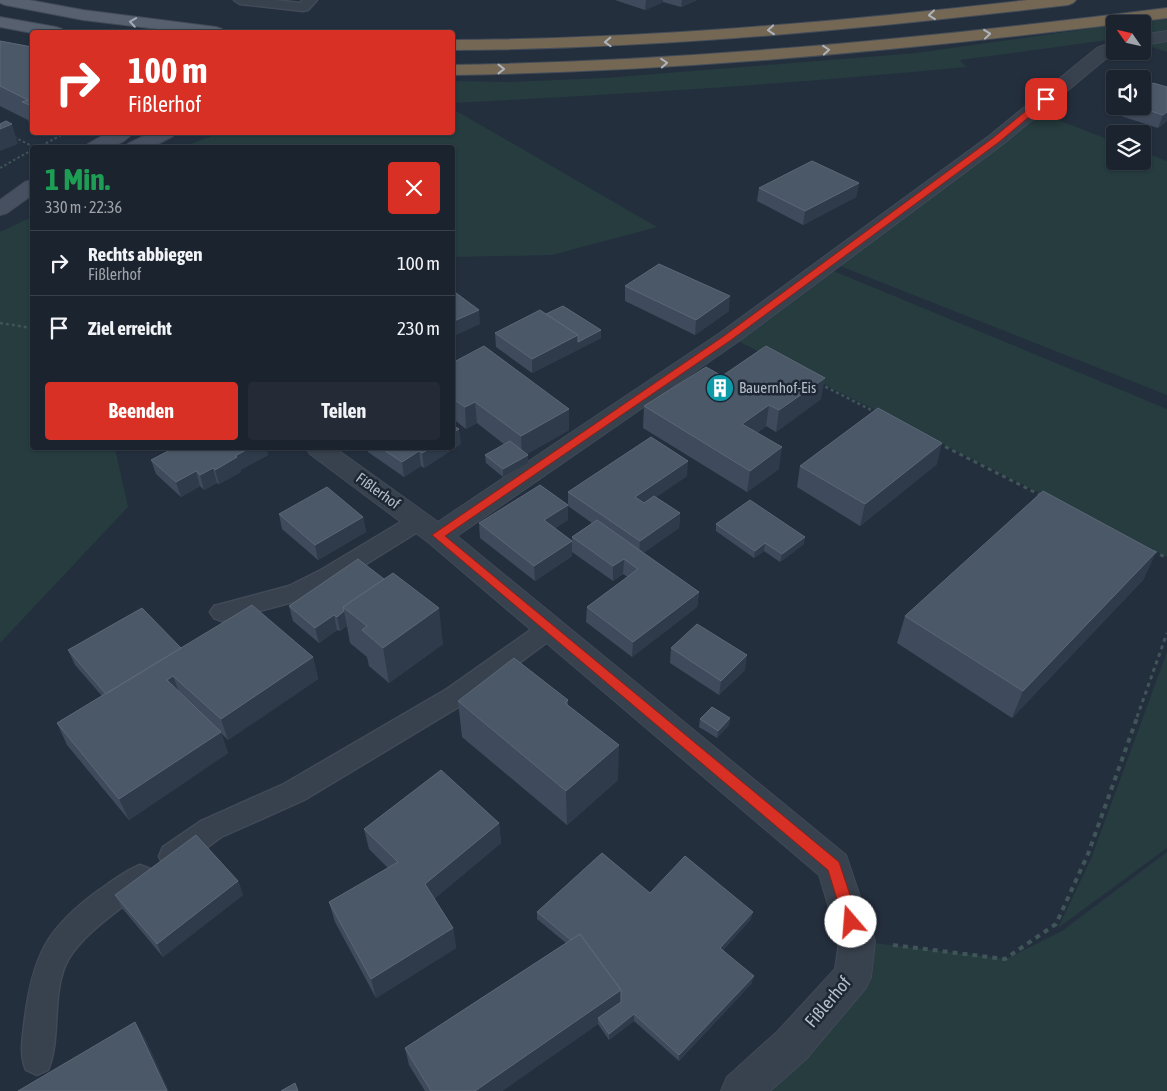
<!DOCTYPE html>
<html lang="de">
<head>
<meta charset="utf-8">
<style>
	body { margin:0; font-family:"Asap Condensed",sans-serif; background:#242b36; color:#f1f3f6; height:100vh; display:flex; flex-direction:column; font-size:19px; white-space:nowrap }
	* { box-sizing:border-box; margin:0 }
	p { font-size:16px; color:#a0a4aa }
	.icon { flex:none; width:28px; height:28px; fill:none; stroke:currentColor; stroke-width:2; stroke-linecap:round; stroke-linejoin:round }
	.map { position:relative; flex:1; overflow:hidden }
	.side { position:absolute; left:30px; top:145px; width:425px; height:305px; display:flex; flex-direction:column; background:#1b232e; border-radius:5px; box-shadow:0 1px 4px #0004,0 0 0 1px #39404a }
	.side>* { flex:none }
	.banner { position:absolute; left:30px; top:30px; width:425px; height:105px; border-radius:5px; box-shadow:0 1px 4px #0004,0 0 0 1px #39404a; background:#d93025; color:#fff; overflow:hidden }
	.needle { width:32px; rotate:304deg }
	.controls { position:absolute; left:1106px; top:15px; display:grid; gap:10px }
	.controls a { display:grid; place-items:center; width:45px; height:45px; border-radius:5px; background:#1b232e; box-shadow:0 1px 4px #0004,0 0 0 1px #39404a; font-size:25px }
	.pin { position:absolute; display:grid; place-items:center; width:42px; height:42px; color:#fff; margin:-21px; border-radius:10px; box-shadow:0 2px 8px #0006 }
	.me { position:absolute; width:55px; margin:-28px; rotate:342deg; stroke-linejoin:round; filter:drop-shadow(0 0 4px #0008) }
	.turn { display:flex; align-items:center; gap:18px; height:105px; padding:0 15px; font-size:22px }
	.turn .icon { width:65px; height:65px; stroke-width:2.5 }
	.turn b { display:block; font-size:35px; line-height:42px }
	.round { display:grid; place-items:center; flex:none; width:52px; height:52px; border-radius:5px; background:#242b36 }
	.head { display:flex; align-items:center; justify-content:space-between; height:85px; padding:0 15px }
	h1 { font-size:30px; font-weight:700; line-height:38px; color:#1e9e55 }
	.cta { display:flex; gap:10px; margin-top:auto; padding:10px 15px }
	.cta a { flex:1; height:58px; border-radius:5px; background:#d93025; color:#fff; font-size:20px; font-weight:700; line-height:58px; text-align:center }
	.cta a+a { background:#242b36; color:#f1f3f6 }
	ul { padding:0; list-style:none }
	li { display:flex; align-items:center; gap:15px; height:65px; padding:0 15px; border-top:1px solid #39404a }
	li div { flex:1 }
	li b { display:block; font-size:19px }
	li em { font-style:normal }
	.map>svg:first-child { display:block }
</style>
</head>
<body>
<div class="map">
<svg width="1167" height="1091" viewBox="0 0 1167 1091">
	<rect width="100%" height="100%" fill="#242f3e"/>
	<path fill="#263c3f" d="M1167 19V52L1143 44 1142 24H1124Z
		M1115 25V39L960 60 966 67C795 84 624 94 453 103V81L510 82 605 78 916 53Z
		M453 109 657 227 552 255 453 257 452 148 183 147 219 133 452 132Z
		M1032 110 1115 142V161H1142L1143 152 1167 161V395L835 264Z
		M32 217V448H115L128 507 0 643V232Z
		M831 270 1167 409V557L738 341Z
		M1167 652V848L1058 928 1091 859Z
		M1167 852V1091H741L857 941 1006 959 1062 931Z"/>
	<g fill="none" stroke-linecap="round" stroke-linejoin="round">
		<defs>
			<path id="lane" d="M234 0H274L300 3 303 0H317L308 10 303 11 240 4Z
				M419 513 427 516 430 521 427 526 337 582 304 599 222 621 214 618 210 612 214 606 289 586 321 570 411 516Z
				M550 619 558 622 562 628 558 634 465 703 304 800 221 837 183 865 173 868 163 865 159 856 163 847 201 821 284 784 447 689 542 622Z
				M140 865 150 869 154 878C147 893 131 901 118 910 100 924 81 939 69 958 50 990 62 1037 48 1070L37 1075 26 1070C19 1054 23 1036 25 1018 33 956 47 928 98 891 111 882 125 871 140 865Z"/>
			<path id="street" d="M1167 31V41L1142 45V35Z
				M1115 41V51H1117L1109 56 1003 144 736 343 457 536 846 855 875 941 871 977 865 989 806 1059 770 1091H721L727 1077 778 1031 835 969 839 941 819 875 428 542 310 454 306 448H335L438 522 720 333 989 136 1097 48Z"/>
			<path id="secondary" d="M109 132H133C122 148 102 148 86 148L88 144Z
				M152 132H176L173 136 150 148H126L128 144Z
				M32 180V195L7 213 0 215V200L25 182Z"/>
			<path id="primary" d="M0 0H29L83 10 216 27 222 29 224 32H182L83 20 5 5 0 3Z
				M0 17 56 27 62 29 64 32 32 33 0 27Z"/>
			<path id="highway" d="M1028 0H1076L1073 3 1068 5C863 29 659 49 452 50V40C645 39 836 22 1028 0Z
				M1167 8V18C930 48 692 71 452 75V65C692 61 929 38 1167 8Z"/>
		</defs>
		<use href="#lane" stroke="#414a57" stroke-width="3"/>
		<use href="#street" stroke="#414a57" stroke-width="2"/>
		<use href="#secondary" stroke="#414a57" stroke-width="2"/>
		<use href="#primary" stroke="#414a57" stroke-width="2"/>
		<use href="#highway" stroke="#434c59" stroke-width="2"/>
		<path stroke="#3f5557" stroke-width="2" stroke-dasharray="2.5 2.5" stroke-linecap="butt" d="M14 137 36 148
			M37 148 67 132
			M0 168 32 150"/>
		<path stroke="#3f5557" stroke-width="2.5" stroke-dasharray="3 3" stroke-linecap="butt" d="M0 323 32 328
			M820 384 877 413"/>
		<path stroke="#3f5557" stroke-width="3" stroke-dasharray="4 4" stroke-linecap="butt" d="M938 443 1042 496
			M1153 551 1167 558
			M1137 717 1167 633"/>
		<path stroke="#3f5557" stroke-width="4" stroke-dasharray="5 5" stroke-linecap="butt" d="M893 945 1005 959 1056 924 1088 854 1138 715"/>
		<use href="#lane" fill="#38414e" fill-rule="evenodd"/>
		<use href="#street" fill="#38414e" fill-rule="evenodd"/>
		<use href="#secondary" fill="#465061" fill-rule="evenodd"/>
		<use href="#primary" fill="#56606e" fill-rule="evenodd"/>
		<use href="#highway" fill="#746855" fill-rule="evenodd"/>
	</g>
	<path fill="#3f4b5c" d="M615 0H697L681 7 663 2 645 10Z
		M0 41 32 47V127L30 126 28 120 0 106Z
		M1144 90 1167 121 1158 128 1118 115 1121 106H1142Z
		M859 183 856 197 803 225 757 201 759 188Z
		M625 286 729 311 695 335 625 301Z
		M546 314 601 330V338L532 373 496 347 495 333Z
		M452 363 569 409V430L527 454 528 455V463L503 477 486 463 485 455 505 445 477 423 466 429 452 418Z
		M722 376 821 399 776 432 766 426 757 433 779 469 747 492 643 428 644 406Z
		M461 444 424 468 421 466 404 477 368 452 367 448H452Z
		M174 448H266L268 455 240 470 241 472 219 484 217 483 204 490 200 486 181 497 156 474 151 460Z
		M937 464 860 526 797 487 800 466Z
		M687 476 656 497 680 513 679 528 643 553 699 592 697 607 632 657 586 622 587 607 628 577 623 574 613 581 572 552V537L592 523 568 506V492Z
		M568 505V520L555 528 572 541V556L535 581 480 538 479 523Z
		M279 514 363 517 366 532 318 560 282 529Z
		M716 524 804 544 780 562 764 551 754 558 716 531Z
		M1156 552 1143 580 1012 718 897 643 905 616Z
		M358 559 443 644 389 683 369 666 367 657 350 643 347 626 340 631 337 630 319 643 293 621 289 606Z
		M181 648 313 657 318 679 228 740 221 733 228 753 129 820 67 745 57 723 102 696 75 665 68 650Z
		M671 648 745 670 719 695 670 663Z
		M568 700V705L618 780 567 825 462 737 458 701Z
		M730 718 729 725 717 738 699 727 700 719Z
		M499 823 501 843 434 899 453 928 456 948 376 998 335 922 329 902 388 868 369 849 364 829Z
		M238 881 243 895 163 957 122 908 115 895Z
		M650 893 751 919 723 950 752 983 679 1061 634 1021 609 1040 598 1024 502 1091H425L409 1065 405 1048 566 943 537 919V912Z"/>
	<path fill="#2f3b4b" d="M646 0H663V2L645 10Z
		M682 0H697L681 7Z
		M1167 112V121L1158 128 1163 115Z
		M12 124 18 144 0 151V129Z
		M859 183 856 197 803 225 805 211Z
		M730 296 729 311 695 335 696 320Z
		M479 310 480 324 452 337V322Z
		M601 330V338L578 350V342Z
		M578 335V350L532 373V359Z
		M825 378 821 399 776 432 779 410Z
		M475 402 477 423 466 429 465 407Z
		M769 405 766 426 740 445 742 424Z
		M569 409V430L522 457 521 436Z
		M459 429 461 444 424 468 422 453 431 448H452V433Z
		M942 443 937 464 860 526 865 504Z
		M782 447 779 469 747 492 750 471Z
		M250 448H266L268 455 240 470 241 472 219 484 215 470 235 456Z
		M419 451 421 466 404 477 402 462Z
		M528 455V463L503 477V469Z
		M688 461 687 476 634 512 635 497Z
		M213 468 217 483 204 490 200 475Z
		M196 471 200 486 181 497 176 482Z
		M568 505V520L545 535 544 520Z
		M680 513 679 528 639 556 640 541Z
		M363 517 366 532 318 560 315 545Z
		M805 537 804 544 780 562 782 554Z
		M572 541V556L535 581 534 566Z
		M765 543 764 551 754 558 755 551Z
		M1156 552 1143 580 1012 718 1023 691Z
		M624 559 623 574 613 581V566Z
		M699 592 697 607 632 657 633 642Z
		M439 608 443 644 389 683 383 648Z
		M344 611 347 626 340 631 337 617Z
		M334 615 337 630 319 643 315 628Z
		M747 655 745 670 719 695 721 681Z
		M313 657 318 679 228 740 221 719Z
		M173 676 181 697 117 714Z
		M730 718 729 725 717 738 718 731Z
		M221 732 228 753 129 820 119 799Z
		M619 745 618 780 567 825 566 791Z
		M499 823 501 843 428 904 425 884Z
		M238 881 243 895 163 957 157 944Z
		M753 912 751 919 719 954 720 948Z
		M453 928 456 948 376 998 371 979Z
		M754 976 752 983 679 1061V1055Z
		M621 990V1008L598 1018V1024L502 1091H475Z
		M634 1014V1021L609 1040V1034Z
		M135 1022 146 1040 169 1091H167Z"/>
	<path fill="#4b5868" stroke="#5c6777" d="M0 41 32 47V106L22 102 28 100 0 86Z
		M1153 83 1167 87V112L1163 115 1135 106H1142V90H1144Z
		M6 121 12 124 0 129V124Z
		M812 161 859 183 805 211 759 188Z
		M659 264 730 296 696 320 625 286Z
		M452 290 479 310 452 322Z
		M563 306 601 330 578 342V335L546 314Z
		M540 310 578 335 532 359 495 333Z
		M484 346 569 409 521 436 475 402 465 407 452 398V363Z
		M766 346 825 378 779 410 769 405 742 424 782 447 750 471 644 406 706 367 722 376Z
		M878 408 942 443 865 504 800 466Z
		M452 425 459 429 452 433Z
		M651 437 688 461 635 497 644 503 654 496 680 513 640 541 568 492Z
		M510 441 528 455 503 469 485 455Z
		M174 448H250L235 456 237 457 215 470 213 468 200 475 196 471 176 482 151 460Z
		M381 448H431L422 453 419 451 402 462Z
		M540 485 568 505 544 520 572 541 534 566 479 523Z
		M327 487 363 517 315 545 279 514Z
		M1043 491 1156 552 1023 691 905 616Z
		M750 500 805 537 782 554 765 543 755 551 716 524Z
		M597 520 699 592 633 642 587 607 638 569 624 559 613 566 572 537Z
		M358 559 384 579 343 607 344 611 337 617 334 615 315 628 289 606Z
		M393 573 439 608 383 648 362 630 367 626 343 607Z
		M252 605 313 657 221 719 173 676 167 680 221 732 119 799 57 723Z
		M142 608 181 648 106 694 68 650Z
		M697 624 747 655 721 681 671 648Z
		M514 658 568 700 565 703 619 745 566 791 458 701Z
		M712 707 730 718 718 731 700 719Z
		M441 770 499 823 425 884 453 928 371 979 329 902 398 862 364 829Z
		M196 835 238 881 157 944 115 895Z
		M602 853 650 893 685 856 753 912 720 948 754 976 679 1055 634 1014 609 1034 598 1018 621 1002V990L580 934 571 940 537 912Z
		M580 934 621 990 475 1091H431L405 1048Z
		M135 1022 167 1091H18Z
		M295 1083 298 1091H281Z"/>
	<defs><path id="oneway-chevron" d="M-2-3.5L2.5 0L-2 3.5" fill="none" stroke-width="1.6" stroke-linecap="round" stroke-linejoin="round" transform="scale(1.25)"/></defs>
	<g stroke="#aeb4bd">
		<use href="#oneway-chevron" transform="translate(932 15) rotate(174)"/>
		<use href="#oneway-chevron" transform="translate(771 30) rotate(175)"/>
		<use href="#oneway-chevron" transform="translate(987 34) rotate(-6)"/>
		<use href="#oneway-chevron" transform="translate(608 42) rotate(178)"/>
		<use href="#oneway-chevron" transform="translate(826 50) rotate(-5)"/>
		<use href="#oneway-chevron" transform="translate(664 63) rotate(-4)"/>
		<use href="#oneway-chevron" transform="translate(501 69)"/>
	</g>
	<use stroke="#a1aab7" href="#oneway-chevron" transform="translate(133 22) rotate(-171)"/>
	<path fill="#d93025" stroke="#8d1f18" d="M1043 97 1050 99 999 142 731 340 445 536 839 862 859 922 857 927 851 929 846 927 844 922 828 870 432 535 724 336 993 138Z"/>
	<defs>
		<symbol id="building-disc" viewBox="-11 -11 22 22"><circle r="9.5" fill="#0f9aa8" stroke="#1d2633"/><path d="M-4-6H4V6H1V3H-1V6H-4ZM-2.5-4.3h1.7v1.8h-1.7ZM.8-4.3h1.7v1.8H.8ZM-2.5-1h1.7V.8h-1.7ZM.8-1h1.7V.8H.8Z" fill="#fff"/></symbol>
	</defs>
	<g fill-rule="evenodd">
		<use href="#building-disc" x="704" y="372" width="32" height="32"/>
	</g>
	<g text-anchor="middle" stroke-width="5" stroke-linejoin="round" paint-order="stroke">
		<g font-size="15" fill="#b4bcc9" stroke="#1d2633" text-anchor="start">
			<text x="739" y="393">Bauernhof-Eis</text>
		</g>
		<g font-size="15" fill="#b4bcc9" stroke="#1d2633">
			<text transform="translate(378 491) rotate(36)" y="5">Fißlerhof</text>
		</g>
		<g font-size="18" fill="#b4bcc9" stroke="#1d2633">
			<text transform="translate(828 1002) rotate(-50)" y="6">Fißlerhof</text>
		</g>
	</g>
</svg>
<div class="controls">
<a><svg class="needle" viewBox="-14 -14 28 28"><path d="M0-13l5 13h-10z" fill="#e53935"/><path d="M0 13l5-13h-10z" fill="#a0a4aa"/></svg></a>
<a><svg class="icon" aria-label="sound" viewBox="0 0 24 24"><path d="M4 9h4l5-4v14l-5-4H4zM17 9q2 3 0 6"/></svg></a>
<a><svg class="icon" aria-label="layers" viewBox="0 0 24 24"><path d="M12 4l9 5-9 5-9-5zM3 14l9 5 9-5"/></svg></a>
</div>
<div class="pin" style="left:1046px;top:99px;background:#d93025"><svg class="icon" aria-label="arrive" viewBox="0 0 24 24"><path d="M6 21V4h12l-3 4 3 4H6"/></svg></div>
<svg class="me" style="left:851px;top:922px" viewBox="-20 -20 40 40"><circle r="19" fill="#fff"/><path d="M0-13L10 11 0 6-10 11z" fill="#d93025"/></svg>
<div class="banner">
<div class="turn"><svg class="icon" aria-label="right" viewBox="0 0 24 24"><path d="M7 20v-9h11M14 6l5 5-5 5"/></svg><div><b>100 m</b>Fißlerhof</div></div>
</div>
<section class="side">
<div class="head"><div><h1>1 Min.</h1><p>330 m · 22:36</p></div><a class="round" style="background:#d93025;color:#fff"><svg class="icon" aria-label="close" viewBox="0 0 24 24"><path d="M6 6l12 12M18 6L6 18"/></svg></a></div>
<ul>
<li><svg class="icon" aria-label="right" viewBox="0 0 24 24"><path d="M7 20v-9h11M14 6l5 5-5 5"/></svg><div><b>Rechts abbiegen</b><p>Fißlerhof</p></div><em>100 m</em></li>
<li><svg class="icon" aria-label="arrive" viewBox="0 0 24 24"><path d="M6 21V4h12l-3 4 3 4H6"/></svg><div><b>Ziel erreicht</b></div><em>230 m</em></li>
</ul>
<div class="cta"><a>Beenden</a><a>Teilen</a></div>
</section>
</div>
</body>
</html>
